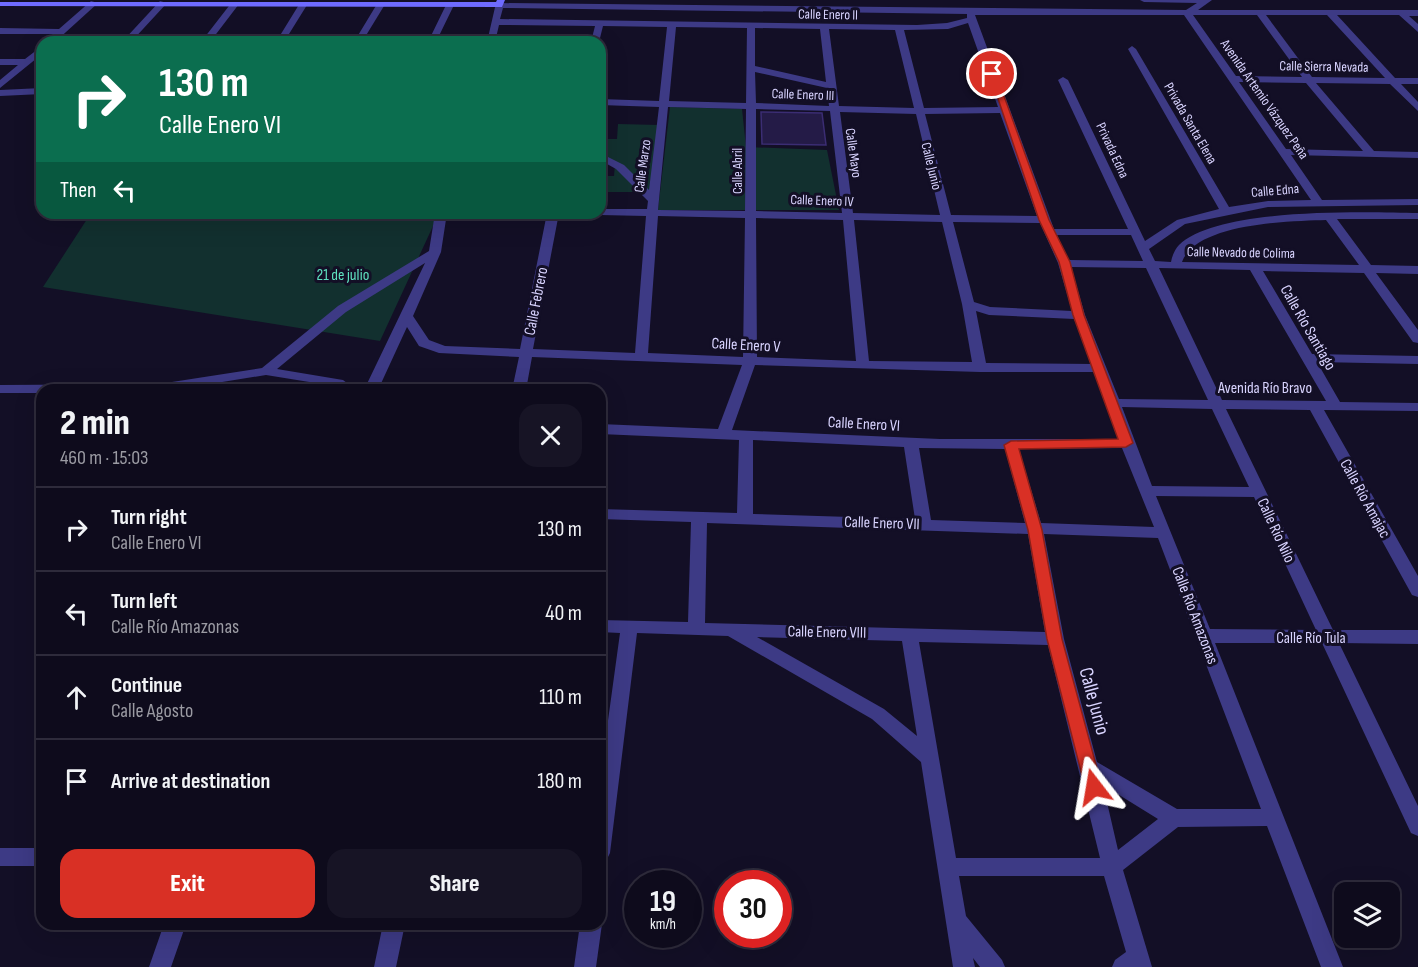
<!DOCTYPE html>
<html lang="en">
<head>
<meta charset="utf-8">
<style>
	body { margin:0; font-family:"Sofia Sans Condensed",sans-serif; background:#171425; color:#f1f3f6; height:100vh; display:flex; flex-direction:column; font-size:22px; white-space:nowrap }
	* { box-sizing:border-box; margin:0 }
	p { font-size:20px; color:#9b9ba3 }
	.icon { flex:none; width:33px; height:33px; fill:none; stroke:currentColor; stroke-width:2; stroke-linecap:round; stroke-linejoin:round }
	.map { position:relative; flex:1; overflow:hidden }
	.details { position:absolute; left:36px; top:384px; width:570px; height:546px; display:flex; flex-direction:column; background:#0e0b1c; border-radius:18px; box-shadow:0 6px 24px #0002,0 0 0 2px #2e2b3b }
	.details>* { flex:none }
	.guide { position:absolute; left:36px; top:36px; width:570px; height:183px; border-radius:18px; box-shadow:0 6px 24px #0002,0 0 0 2px #2e2b3b; background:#0b6e4f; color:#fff; overflow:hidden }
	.buttons { position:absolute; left:1334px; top:882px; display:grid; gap:12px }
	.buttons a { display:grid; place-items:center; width:66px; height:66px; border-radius:12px; background:#0e0b1c; box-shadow:0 6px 24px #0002,0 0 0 2px #2e2b3b; font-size:30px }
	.speed { position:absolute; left:624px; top:870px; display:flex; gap:12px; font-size:30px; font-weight:700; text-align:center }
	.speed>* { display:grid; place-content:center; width:78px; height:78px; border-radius:50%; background:#0e0b1c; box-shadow:0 6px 24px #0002,0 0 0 2px #2e2b3b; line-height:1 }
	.speed small { font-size:15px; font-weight:400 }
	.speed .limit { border:9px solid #d22; background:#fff; color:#111 }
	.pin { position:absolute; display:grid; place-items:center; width:51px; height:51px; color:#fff; margin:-26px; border:3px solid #fff; border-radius:50%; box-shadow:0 2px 6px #0007 }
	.me { position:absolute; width:66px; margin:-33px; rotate:346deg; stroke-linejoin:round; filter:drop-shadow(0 0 4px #0008) }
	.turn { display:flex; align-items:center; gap:21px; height:126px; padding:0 24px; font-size:27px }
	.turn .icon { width:78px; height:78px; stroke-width:2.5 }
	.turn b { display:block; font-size:42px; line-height:51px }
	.then { display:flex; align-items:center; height:57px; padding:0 24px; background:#0003; gap:12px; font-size:22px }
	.round { display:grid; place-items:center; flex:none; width:63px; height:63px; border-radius:18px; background:#171425 }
	.headline { display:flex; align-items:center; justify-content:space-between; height:102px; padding:0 24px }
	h1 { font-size:36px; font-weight:800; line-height:45px }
	.action { display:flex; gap:12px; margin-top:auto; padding:12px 24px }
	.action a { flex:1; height:69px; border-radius:18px; background:#d93025; color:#fff; font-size:24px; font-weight:800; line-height:69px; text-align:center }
	.action a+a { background:#171425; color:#f1f3f6 }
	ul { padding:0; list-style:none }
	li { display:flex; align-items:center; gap:18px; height:84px; padding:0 24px; border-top:2px solid #2e2b3b }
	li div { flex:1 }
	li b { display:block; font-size:22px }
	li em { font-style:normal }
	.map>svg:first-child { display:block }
</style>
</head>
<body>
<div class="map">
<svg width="1418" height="967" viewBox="0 0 1418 967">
	<rect width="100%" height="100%" fill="#130f26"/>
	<path fill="#12302f" d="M670 107 742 109 746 147 827 150 839 210H658Z
		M618 124 659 125 650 192H600V176H614L615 164 600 163V139H617Z
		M91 213H439L380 341 43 287Z"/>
	<path fill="#241b47" stroke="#3b2d73" stroke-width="1.5" d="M761 112 822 113 826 145 762 144Z"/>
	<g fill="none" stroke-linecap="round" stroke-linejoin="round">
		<path fill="#3d3a85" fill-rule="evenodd" d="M1140 0H1212L1198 10H1418V16H1409L1418 24V32L1399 15H1337L1395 78H1418V84H1401L1418 102V111L1390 84 1316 83 1374 151 1418 152V158L1291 155 1322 200 1418 199V205L1268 207 1185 224 1149 249 1155 261 1171 262C1172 256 1175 249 1179 245 1218 207 1364 212 1418 213V219H1337L1371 265 1418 266V274L1376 273 1418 330V343L1413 342 1364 273 1263 271 1312 354 1418 356V364L1317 362 1340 402 1418 403V411L1324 410 1418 576V597L1412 595 1310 410 1226 409 1333 630H1418V644L1339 643 1418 806V836L1411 833 1322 643H1215L1343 967H1321L1267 826 1178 827 1123 870 1152 967H1112L1115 960 1126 952 1104 876H959L966 916 1002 960 1005 967H980L973 958 975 967H953L921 762 872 719 728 636 637 633 610 853 607 859 600 862V779L620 633 600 632V620L688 622 691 522 600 519V509L737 513 739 440 600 434V424L718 429 742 365 532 357 526 390H512L519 357 439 353 419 346 407 327 378 390H364L425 263 346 312 277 369 343 380 356 390H340L334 386 266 375 173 390H42V393H0V385L159 384 262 368 338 306 429 251 435 213H447L441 252 413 316 429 340 445 346 520 349 547 213H559L533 349 635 353 646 216 600 215 595 213H600V209H647L648 201 616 169 600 160V153L624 165 649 190 659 107 600 105V99L659 101 667 27 603 26 599 42H591L595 26 499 25 495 42H487L496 3 1186 10 1197 3 1144 2ZM503 8 967 14V18L947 23 917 25 500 19ZM975 15H1184L1311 200 1268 201 1229 207 1136 49 1132 46 1128 49 1219 209 1177 220 1145 241 1068 80 1063 77 1058 80 1128 229H1054ZM1193 15H1257L1302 77 1236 76ZM1266 15H1327L1385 78 1312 77ZM968 23 998 107 924 108 904 30 948 29ZM676 27 747 28 746 103 669 101ZM755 28 820 29 826 82 755 66ZM829 29 895 30 914 108 839 106ZM755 72 827 88 829 106 756 103ZM1239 82 1306 83 1363 151 1286 149ZM668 107 746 109 745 211 658 210ZM756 109 830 111 842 213 756 211ZM840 112 916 114 940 215 853 213ZM1000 113 1037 216 951 215 925 114ZM658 216 745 218 743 357 648 353ZM756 218 843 220 856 361 757 357ZM854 220 942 222 962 304 972 362 869 361ZM1326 220 1359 265 1182 262C1196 223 1291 221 1326 220ZM953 222 1040 223 1058 263 1072 311 990 307 974 302ZM1057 235H1131L1143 261 1068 260ZM1071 267 1146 268 1208 400 1119 399 1085 315ZM1159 268 1250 270 1326 401 1222 400ZM976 311 989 315 1074 319 1093 364 986 363ZM755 365 980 372H1096L1118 439H940L732 430ZM1122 407 1212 409 1249 487 1152 486ZM753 440 904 447 915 519 753 514ZM919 448 1005 449 1025 523 931 520ZM1122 448 1154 527 1041 523 1019 449ZM1156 496 1254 497 1316 630 1210 629ZM707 523 1028 534 1045 632 705 623ZM1044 534 1158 538 1261 809H1177L1097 762 1064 639ZM757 637 902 641 917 736 884 709ZM919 642 1048 645 1100 858H956ZM1103 785 1158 819 1118 850Z
			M91 1 98 3 55 42H46L53 34H0V28L59 29Z
			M160 1 167 3 131 42H122Z
			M232 2 239 4 210 42H201Z
			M300 3 307 5 284 42H276Z
			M447 3 454 5 436 42H428Z
			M377 4 384 6 362 42H354Z
			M42 46V54L0 88V80L18 65H0V59H25Z
			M42 88V94L0 96V90Z
			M0 848H42V866H0Z
			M600 920 602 924 596 967H574L580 924H600Z
			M164 924H186L171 967H149Z
			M383 924H405L396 967H374Z"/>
		<path fill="#6f6bff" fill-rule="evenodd" d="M497 0H505L502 7 0 6V2H496Z"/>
	</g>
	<path fill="#d93025" stroke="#8d1f18" stroke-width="1.5" d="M989 72 996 74 1049 220 1070 262 1084 315 1133 443 1126 447 1019 449 1042 530 1062 639 1102 787 1100 792 1094 794 1087 792 1085 787 1047 639 1028 530 1004 445 1011 441 1118 439 1073 315 1059 262 1039 220Z"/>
	<g text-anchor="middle" stroke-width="6" stroke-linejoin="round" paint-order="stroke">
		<g font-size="14" fill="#d9d4ff" stroke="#130f26">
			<text transform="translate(828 14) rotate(1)" y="5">Calle Enero II</text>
			<text transform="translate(1324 66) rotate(1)" y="5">Calle Sierra Nevada</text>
			<text transform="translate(803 94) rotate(2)" y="5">Calle Enero III</text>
			<text transform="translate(1265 99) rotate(55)" y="5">Avenida Artemio Vázquez Peña</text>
			<text transform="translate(1191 123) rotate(60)" y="5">Privada Santa Elena</text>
			<text transform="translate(1113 150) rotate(65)" y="5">Privada Edna</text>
			<text transform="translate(854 153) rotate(82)" y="5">Calle Mayo</text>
			<text transform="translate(642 166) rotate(-82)" y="5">Calle Marzo</text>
			<text transform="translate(932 166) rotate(76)" y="5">Calle Junio</text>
			<text transform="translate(737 171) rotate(-90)" y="5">Calle Abril</text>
			<text transform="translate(1275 190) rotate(-5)" y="5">Calle Edna</text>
			<text transform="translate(822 200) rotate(2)" y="5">Calle Enero IV</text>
			<text transform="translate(1241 252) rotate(1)" y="5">Calle Nevado de Colima</text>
		</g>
		<g font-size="16" fill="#5fe0c0" stroke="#130f26">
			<text x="343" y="280">21 de julio</text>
		</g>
		<g font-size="16" fill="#d9d4ff" stroke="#130f26">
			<text transform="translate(535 301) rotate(-79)" y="6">Calle Febrero</text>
			<text transform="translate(1309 327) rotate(60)" y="6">Calle Río Santiago</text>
			<text transform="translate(746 344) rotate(3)" y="6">Calle Enero V</text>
			<text x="1265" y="393">Avenida Río Bravo</text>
			<text transform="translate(864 423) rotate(3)" y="6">Calle Enero VI</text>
			<text transform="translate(1366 498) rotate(61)" y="6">Calle Río Amajac</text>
			<text transform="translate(882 522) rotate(2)" y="6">Calle Enero VII</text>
			<text transform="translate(1277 530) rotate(65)" y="6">Calle Río Nilo</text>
			<text transform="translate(1196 615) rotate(69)" y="6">Calle Río Amazonas</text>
			<text transform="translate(827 631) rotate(1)" y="6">Calle Enero VIII</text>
			<text x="1311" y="643">Calle Río Tula</text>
		</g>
		<g font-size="20" fill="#d9d4ff" stroke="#130f26">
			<text transform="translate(1095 701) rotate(75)" y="7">Calle Junio</text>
		</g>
	</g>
</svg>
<div class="buttons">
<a><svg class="icon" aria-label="layers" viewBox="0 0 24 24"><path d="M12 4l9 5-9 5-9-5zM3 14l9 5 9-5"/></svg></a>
</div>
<div class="speed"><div>19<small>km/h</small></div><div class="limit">30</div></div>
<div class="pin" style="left:992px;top:74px;background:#d93025"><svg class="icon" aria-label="arrive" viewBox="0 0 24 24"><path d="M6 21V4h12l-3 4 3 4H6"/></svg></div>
<svg class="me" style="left:1094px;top:787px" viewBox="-20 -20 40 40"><path d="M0-17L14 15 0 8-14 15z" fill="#d93025" stroke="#fff" stroke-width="4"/></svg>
<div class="guide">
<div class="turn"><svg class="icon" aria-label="right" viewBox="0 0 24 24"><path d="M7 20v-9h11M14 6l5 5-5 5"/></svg><div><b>130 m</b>Calle Enero VI</div></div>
<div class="then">Then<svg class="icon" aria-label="left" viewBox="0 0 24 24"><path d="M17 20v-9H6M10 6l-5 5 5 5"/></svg></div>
</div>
<section class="details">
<div class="headline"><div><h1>2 min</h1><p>460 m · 15:03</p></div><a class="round"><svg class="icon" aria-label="close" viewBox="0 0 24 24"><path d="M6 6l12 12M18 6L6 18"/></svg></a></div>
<ul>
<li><svg class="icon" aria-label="right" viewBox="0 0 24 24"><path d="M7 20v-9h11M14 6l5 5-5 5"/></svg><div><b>Turn right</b><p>Calle Enero VI</p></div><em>130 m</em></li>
<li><svg class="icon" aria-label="left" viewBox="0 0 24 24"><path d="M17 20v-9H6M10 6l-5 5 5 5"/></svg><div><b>Turn left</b><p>Calle Río Amazonas</p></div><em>40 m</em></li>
<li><svg class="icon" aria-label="ahead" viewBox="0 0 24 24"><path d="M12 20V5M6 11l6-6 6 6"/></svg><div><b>Continue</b><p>Calle Agosto</p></div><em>110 m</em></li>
<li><svg class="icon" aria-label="arrive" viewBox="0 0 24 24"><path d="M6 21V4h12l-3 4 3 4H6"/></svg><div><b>Arrive at destination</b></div><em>180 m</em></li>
</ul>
<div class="action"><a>Exit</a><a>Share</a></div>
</section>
</div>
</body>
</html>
